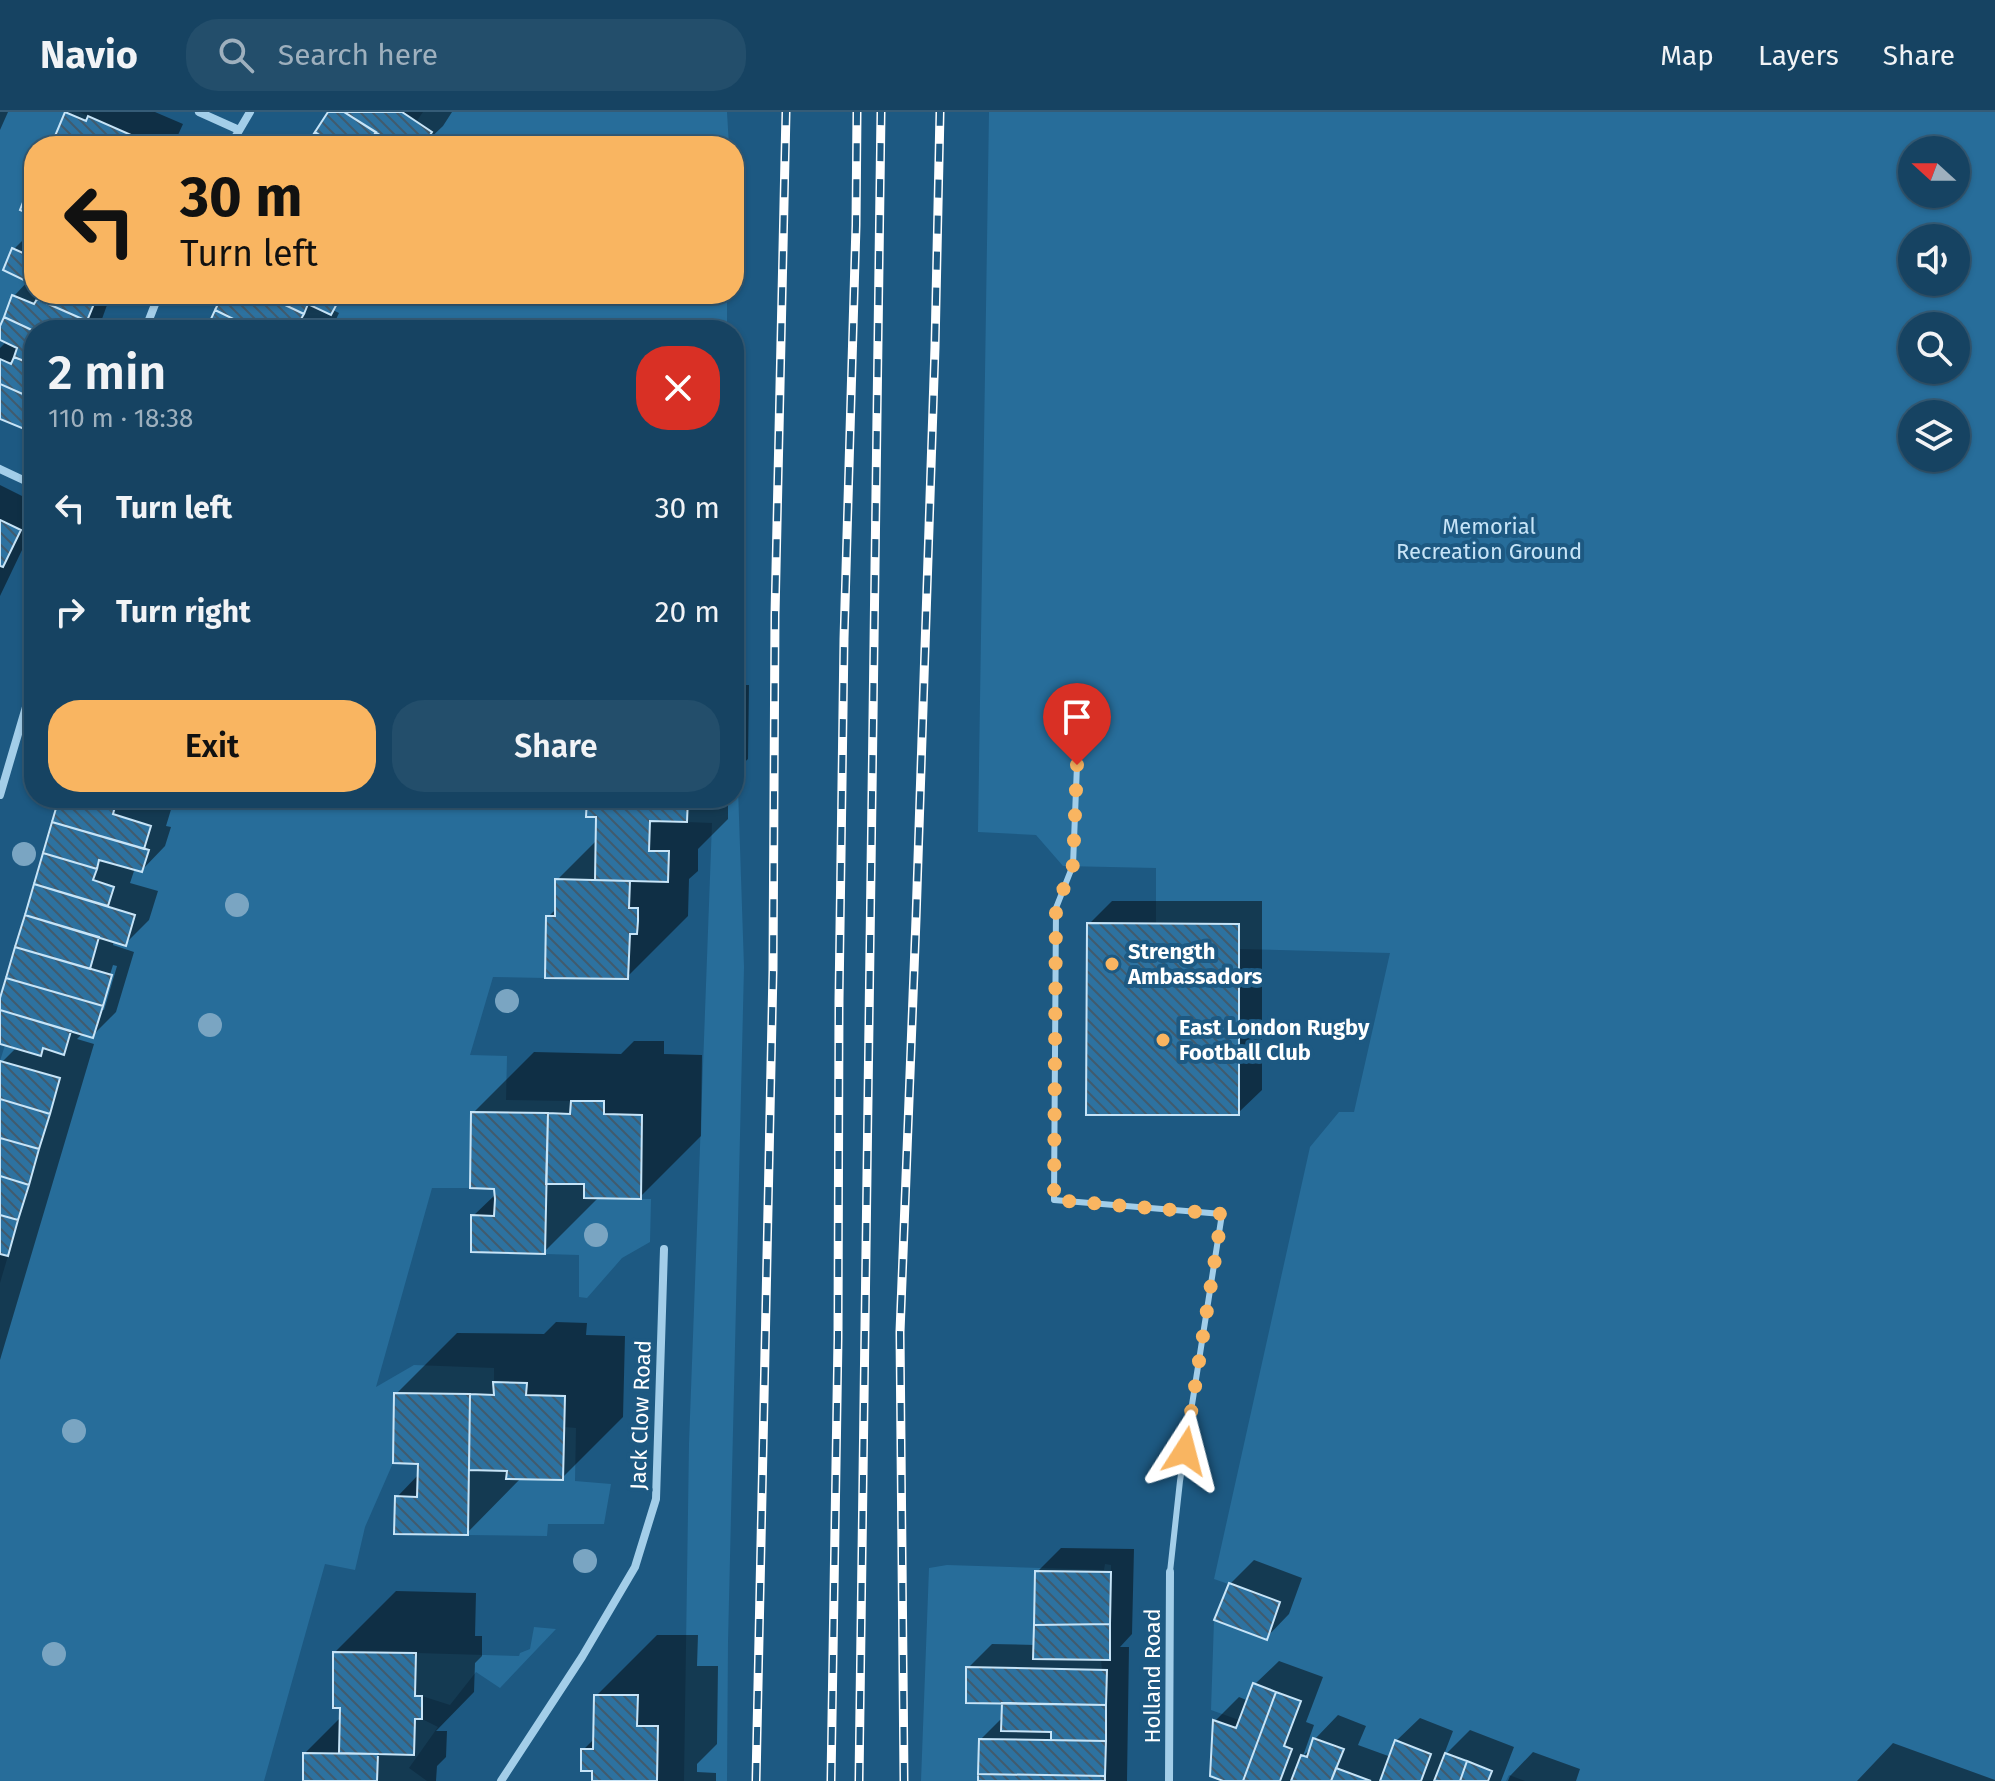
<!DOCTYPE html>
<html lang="en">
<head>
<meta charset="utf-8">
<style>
	body { margin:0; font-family:"Fira Sans",sans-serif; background:#234e6b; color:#f1f3f6; height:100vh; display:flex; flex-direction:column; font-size:30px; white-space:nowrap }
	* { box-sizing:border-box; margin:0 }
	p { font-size:26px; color:#9eb0be }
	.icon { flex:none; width:44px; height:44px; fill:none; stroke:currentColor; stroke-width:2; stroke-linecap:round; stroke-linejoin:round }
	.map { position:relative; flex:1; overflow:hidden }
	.details { position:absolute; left:24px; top:208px; width:720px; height:488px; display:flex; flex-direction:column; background:#164362; border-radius:32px; box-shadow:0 2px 6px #0004,0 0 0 2px #355c77 }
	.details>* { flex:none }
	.top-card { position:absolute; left:24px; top:24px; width:720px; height:168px; border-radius:32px; box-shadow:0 2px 6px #0004,0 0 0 2px #355c77; background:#f9b561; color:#111; overflow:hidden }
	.needle { width:52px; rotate:291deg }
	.fabs { position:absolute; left:1898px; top:24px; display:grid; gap:16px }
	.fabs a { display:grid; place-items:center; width:72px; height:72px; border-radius:50%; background:#164362; box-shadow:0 2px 6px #0004,0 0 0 2px #355c77; font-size:40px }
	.pin { position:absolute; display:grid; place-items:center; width:68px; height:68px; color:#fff; margin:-82px -34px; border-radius:50% 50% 50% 0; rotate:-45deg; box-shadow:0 0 8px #0007 }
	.pin .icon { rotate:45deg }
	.me { position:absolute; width:88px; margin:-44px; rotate:9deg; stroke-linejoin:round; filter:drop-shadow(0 0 6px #0008) }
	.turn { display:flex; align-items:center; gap:28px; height:168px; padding:0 24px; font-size:36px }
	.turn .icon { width:104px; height:104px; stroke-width:2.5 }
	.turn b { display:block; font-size:56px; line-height:68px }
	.round { display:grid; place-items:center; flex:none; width:84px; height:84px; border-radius:32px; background:#234e6b }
	.head { display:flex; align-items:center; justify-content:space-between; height:136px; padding:0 24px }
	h1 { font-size:48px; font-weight:600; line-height:60px }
	.primary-button { display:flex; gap:16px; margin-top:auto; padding:16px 24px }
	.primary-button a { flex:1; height:92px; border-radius:32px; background:#f9b561; color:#111; font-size:32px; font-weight:600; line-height:92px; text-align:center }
	.primary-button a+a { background:#234e6b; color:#f1f3f6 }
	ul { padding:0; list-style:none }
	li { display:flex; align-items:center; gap:24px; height:104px; padding:0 24px }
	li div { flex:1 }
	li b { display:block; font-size:30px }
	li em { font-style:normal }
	header { display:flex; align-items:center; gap:48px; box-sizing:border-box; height:112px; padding:0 40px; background:#164362; border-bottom:2px solid #355c77 }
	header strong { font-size:38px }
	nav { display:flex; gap:44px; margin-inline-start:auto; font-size:28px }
	.search { width:560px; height:72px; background:#234e6b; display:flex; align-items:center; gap:20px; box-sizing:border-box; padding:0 28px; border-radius:32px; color:#9eb0be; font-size:30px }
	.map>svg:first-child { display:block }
</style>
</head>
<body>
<header>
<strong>Navio</strong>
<div class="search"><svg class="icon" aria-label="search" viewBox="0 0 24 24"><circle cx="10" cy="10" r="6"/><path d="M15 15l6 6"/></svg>Search here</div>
<nav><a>Map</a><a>Layers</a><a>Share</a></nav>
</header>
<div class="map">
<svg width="1995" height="1669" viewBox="0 0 1995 1669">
	<defs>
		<pattern id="building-back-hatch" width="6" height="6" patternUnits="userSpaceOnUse" patternTransform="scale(2)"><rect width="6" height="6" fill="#2d72a0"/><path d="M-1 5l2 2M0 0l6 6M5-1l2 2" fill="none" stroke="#405b6e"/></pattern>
	</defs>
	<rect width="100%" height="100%" fill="#1d5982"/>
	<path fill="#276d9a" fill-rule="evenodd" d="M0 0H79L88 4 86 9 55 24 74 34H34V65L20 98 34 104V128L28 143 12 137 3 158 34 173V182H39L34 192 12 183 0 214Z
		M423 0H727L729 34H423L432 20 416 10Z
		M989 0H1995V1669H1525L1509 1663 1506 1669H1488L1492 1658 1445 1641 1434 1669H1421L1395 1628 1380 1669H1371L1336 1656 1343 1637 1314 1626 1307 1645 1301 1643 1291 1669H1280L1292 1637 1284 1634 1301 1589 1254 1571 1239 1608 1211 1598 1214 1508 1266 1528 1280 1490 1214 1467 1310 1035 1339 1000H1354L1390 841 1239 837V812H1156V756L1063 754 1036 723 978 720ZM1912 38H1956V82H1912ZM1912 126H1956V170H1912ZM1912 214H1956V258H1912ZM1912 302H1956V346H1912Z
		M338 182H727V218H304L297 214 308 192 331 203 341 184Z
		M734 556 744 855 728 1530 727 1669H684L689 1332 712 711 687 710 688 686H734Z
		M86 686H587L586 705H596L595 768 555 767V804H546L545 866 493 865 470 943 507 944 506 988 571 989 570 1002 471 1000 470 1076H432L376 1275 414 1253 494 1256V1283L394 1281 393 1351 365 1415 355 1458 325 1452 264 1669H0V1171L60 967 0 949 5 933 41 944 43 936 64 942 71 919 93 925 112 864 90 857 99 825 126 833 135 803 108 794 114 775 93 768 99 748 144 737 151 714 113 702 115 695Z
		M546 1072H584V1086L651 1087 650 1130 622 1146 587 1186 579 1185V1143L545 1142Z
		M564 1315 576 1316 575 1369 611 1372 604 1412H548L547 1424 468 1423 469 1358 507 1359V1367L563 1368Z
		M1105 1452 1111 1453V1460L1036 1459 1034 1547 1101 1548 1102 1557 966 1556V1590L1002 1591 1001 1619 1051 1620V1628L979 1627 978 1669H921L929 1456 947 1453 1104 1458Z
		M534 1515 556 1517 500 1576 476 1560 450 1593 422 1584H415L416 1541 519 1544 520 1541 530 1537Z
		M415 1607H422L438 1615 409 1656 427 1669H377L378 1642 414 1643Z"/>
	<path fill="#0007" fill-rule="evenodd" d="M0 0H8L0 18Z
		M68 0H155L183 12 173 34H77L78 32 67 1Z
		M331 0H452L443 14 422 34H309Z
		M34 117V182H111L98 218H34V319L0 305V236L7 229 0 226V218L14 184 29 168 14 137Z
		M226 182H349L333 198 339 201 331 218H209Z
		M0 373 34 390V413L0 484Z
		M734 573H749L748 647 734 660Z
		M61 686H158L173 691 166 714 171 715 165 734 142 758 135 756 130 771 158 779 149 808 126 831 114 828 113 833 134 840 116 900 93 923 83 921 77 927 94 932 0 1248V957L2 950 17 935 0 930V893ZM113 853 117 854 104 898H99Z
		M589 686H728V707L698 737V759L689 767 688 804 627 865 548 805 557 796V768L598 727V703Z
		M1112 789H1262V978L1238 1001 1089 812Z
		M634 929H664V942L702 943 701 1024 640 1085 600 1084 544 1140 473 1104 497 1081 473 1001 534 940 621 942Z
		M556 1210 587 1211 586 1223 625 1224 623 1305 562 1366 522 1365 467 1421 397 1385 419 1362 420 1350 396 1282 457 1221 544 1222Z
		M1061 1436 1134 1437 1132 1522 1120 1535H1129L1127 1669H980L981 1627 1003 1605 1004 1590 968 1556 992 1532 1036 1533 1037 1460Z
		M1254 1448 1302 1466 1289 1502 1266 1526 1230 1472Z
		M396 1479 476 1481 475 1524H482V1544L475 1551 474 1580 436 1619H447L446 1645 437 1654 436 1669H305V1641L341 1605 335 1540Z
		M657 1523H698L697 1554H718L717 1632 697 1652V1660L716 1661V1669H594V1657L583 1638 595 1626 596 1584Z
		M1279 1549 1323 1565 1306 1610 1314 1613 1303 1644 1312 1635 1315 1627 1338 1603 1366 1614 1358 1633 1391 1645 1396 1629 1420 1606 1453 1619 1443 1645 1470 1618 1514 1635 1501 1669H1229L1212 1662 1215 1609 1239 1585 1249 1589 1255 1572Z
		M1893 1631 1995 1668V1669H1857Z
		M1533 1640 1580 1657 1576 1669H1508L1510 1664Z"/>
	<path fill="url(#building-back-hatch)" stroke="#c7e4f7" stroke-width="2" d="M65 0 86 9 88 4 156 34H78L55 24Z
		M328 0H344L376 20 369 30 375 34H336L315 20Z
		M344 0H402L432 20 423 34H411L404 29 400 34H397Z
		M315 20 336 34H306Z
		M27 80 34 83V104L20 98Z
		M12 136 34 146V173L3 158Z
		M39 182H98L87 209 37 187Z
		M223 182H262L304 202 297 214 304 218H256L215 198Z
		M262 182H338L341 184 331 203 308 192 304 202Z
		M12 183 34 192 37 187 87 209 84 218 34 219 4 205Z
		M215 198 256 218H206Z
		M4 205 34 219V253L14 245 17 236 0 228V214Z
		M14 245 34 253V287L0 272V247L11 252Z
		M0 272 34 287V321L0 307Z
		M0 408 21 418 3 455 0 454Z
		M59 686H86L115 695 113 702 151 714 144 737 52 710Z
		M587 686H688L687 710 650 709 649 739H669L668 770 595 768 596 705H586Z
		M52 710 149 738 142 760 99 748 97 757 43 741Z
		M43 741 97 757 93 768 114 775 108 794 34 772Z
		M555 767 630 769 629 796H638V809L637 822H630L628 867 545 866 546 804H555Z
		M34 772 135 803 126 834 25 803Z
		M25 803 99 825 90 857 15 835Z
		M1087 811 1239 812V1003H1086Z
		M15 835 112 863 103 894 6 866Z
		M6 866 103 894 93 926 0 898V886Z
		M0 898 71 919 64 943 43 936 41 944 0 932Z
		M0 949 60 966 50 1002 0 987Z
		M0 987 50 1002 39 1037 0 1026Z
		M571 989H604V1002L642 1003 641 1087 584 1086V1072H546L548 1001 570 1002Z
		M471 1000 548 1001 545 1142 471 1140V1103L494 1104 495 1087 494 1077 470 1076Z
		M0 1026 39 1037 29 1073 0 1064Z
		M0 1064 29 1073 18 1108 0 1103Z
		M0 1103 18 1108 8 1144 0 1142Z
		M493 1270 527 1271 526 1283 565 1284 563 1368 506 1367 507 1359 469 1358 470 1282 494 1283Z
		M394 1281 470 1282 468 1423 394 1422 395 1384 417 1385 418 1352 393 1351Z
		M1035 1459 1111 1460 1110 1512 1034 1513Z
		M1229 1471 1280 1490 1267 1528 1214 1508Z
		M1110 1512V1548L1033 1547 1034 1513Z
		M333 1540 416 1541 415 1584H422V1607H415L414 1643 339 1641 340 1596H333Z
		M966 1555 1107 1558 1106 1593 966 1591Z
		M1253 1571 1276 1580 1243 1669H1223L1210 1664 1213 1608 1236 1616Z
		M1276 1580 1301 1589 1284 1634 1292 1637 1280 1669H1243Z
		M594 1583H638L637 1614H658L657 1669H592V1659H581V1637H593Z
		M1002 1591 1106 1593V1629L1051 1628V1620L1001 1619Z
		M1313 1626 1344 1637 1331 1669H1291L1301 1643 1307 1645Z
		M979 1627 1106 1629 1105 1664 978 1662Z
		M1395 1628 1431 1642 1421 1669H1380Z
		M303 1641 378 1642 377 1669H303Z
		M1445 1641 1467 1649 1460 1669H1434Z
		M1467 1649 1492 1659 1488 1669H1460Z
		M1336 1656 1371 1669H1331Z
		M978 1662 1105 1664V1669H978Z"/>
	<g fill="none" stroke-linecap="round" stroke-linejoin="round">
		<path stroke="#a3cee9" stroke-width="6" d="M1077 653 1073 753 1056 796 1054 1088 1222 1102 1180 1369 1170 1460"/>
		<path stroke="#a3cee9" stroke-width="8" d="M199 0 239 18
			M230 34 250 0
			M145 218 159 182
			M0 357 34 373
			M0 683 34 568
			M501 1669 582 1545 635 1455 656 1387 664 1137
			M1169 1669 1170 1460"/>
		<defs>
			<path id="rail" d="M756 1669 773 858 775 503 786 0
				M831 1669 838 1226 839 888 844 527 856 113 857 0
				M859 1669 881 0
				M904 1669 900 1220 916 807 935 235 940 0"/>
		</defs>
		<use href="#rail" stroke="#fff" stroke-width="9"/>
		<use href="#rail" stroke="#1d5982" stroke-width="6" stroke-dasharray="18" stroke-linecap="butt"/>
	</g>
	<g fill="#7aa5c2">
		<circle cx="24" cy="742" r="12"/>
		<circle cx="237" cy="793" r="12"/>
		<circle cx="507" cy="889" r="12"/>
		<circle cx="210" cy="913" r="12"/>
		<circle cx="596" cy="1123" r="12"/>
		<circle cx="74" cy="1319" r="12"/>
		<circle cx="585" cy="1449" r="12"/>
		<circle cx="54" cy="1542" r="12"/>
	</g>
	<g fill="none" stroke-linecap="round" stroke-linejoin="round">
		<path stroke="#f9b561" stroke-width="14" stroke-dasharray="0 25.2" d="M1077 653 1073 753 1056 796 1054 1088 1222 1102 1185 1339"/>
	</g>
	<g fill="#f9b561" stroke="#1d5982" stroke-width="3">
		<circle cx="1112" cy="852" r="8"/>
		<circle cx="1163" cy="928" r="8"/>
	</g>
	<g text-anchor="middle" stroke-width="8" stroke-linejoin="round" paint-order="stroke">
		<g font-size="22" fill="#c7e4f7" stroke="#1d5982">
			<text x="1489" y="422">Memorial<tspan x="1489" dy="25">Recreation Ground</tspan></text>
		</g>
		<g font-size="22" font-weight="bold" fill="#fff" stroke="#1d5982" text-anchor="start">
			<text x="1128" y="847">Strength<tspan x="1128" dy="25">Ambassadors</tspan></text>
			<text x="1179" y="923">East London Rugby<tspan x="1179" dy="25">Football Club</tspan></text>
		</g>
		<g font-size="22" fill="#fff" stroke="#1d5982">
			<text transform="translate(640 1303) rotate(-88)" y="8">Jack Clow Road</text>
			<text transform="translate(1152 1564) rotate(-90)" y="8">Holland Road</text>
		</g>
	</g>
</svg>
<div class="fabs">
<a><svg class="needle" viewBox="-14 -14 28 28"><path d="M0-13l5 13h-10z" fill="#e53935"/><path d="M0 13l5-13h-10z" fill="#9eb0be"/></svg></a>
<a><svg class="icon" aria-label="sound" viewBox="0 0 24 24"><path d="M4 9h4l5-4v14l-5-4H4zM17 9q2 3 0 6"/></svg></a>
<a><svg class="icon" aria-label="search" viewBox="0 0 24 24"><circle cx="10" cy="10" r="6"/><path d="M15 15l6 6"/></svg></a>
<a><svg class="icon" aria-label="layers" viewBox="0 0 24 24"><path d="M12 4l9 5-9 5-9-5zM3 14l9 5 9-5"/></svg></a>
</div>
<div class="pin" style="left:1077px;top:653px;background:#d93025"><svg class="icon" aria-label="arrive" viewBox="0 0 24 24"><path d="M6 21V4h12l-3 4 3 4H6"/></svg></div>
<svg class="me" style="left:1185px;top:1339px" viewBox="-20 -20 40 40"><path d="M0-17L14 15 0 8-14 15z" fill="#f9b561" stroke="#fff" stroke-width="4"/></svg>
<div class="top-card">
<div class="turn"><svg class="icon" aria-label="left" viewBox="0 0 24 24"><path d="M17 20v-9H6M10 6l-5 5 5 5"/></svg><div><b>30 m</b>Turn left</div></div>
</div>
<section class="details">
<div class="head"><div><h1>2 min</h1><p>110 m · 18:38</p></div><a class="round" style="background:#d93025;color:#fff"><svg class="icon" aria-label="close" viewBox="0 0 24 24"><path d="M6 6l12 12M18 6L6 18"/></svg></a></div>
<ul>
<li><svg class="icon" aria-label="left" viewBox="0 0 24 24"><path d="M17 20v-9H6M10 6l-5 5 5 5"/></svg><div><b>Turn left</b></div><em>30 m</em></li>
<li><svg class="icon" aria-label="right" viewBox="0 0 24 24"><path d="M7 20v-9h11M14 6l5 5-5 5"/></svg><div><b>Turn right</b></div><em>20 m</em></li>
</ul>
<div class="primary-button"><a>Exit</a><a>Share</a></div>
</section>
</div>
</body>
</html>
